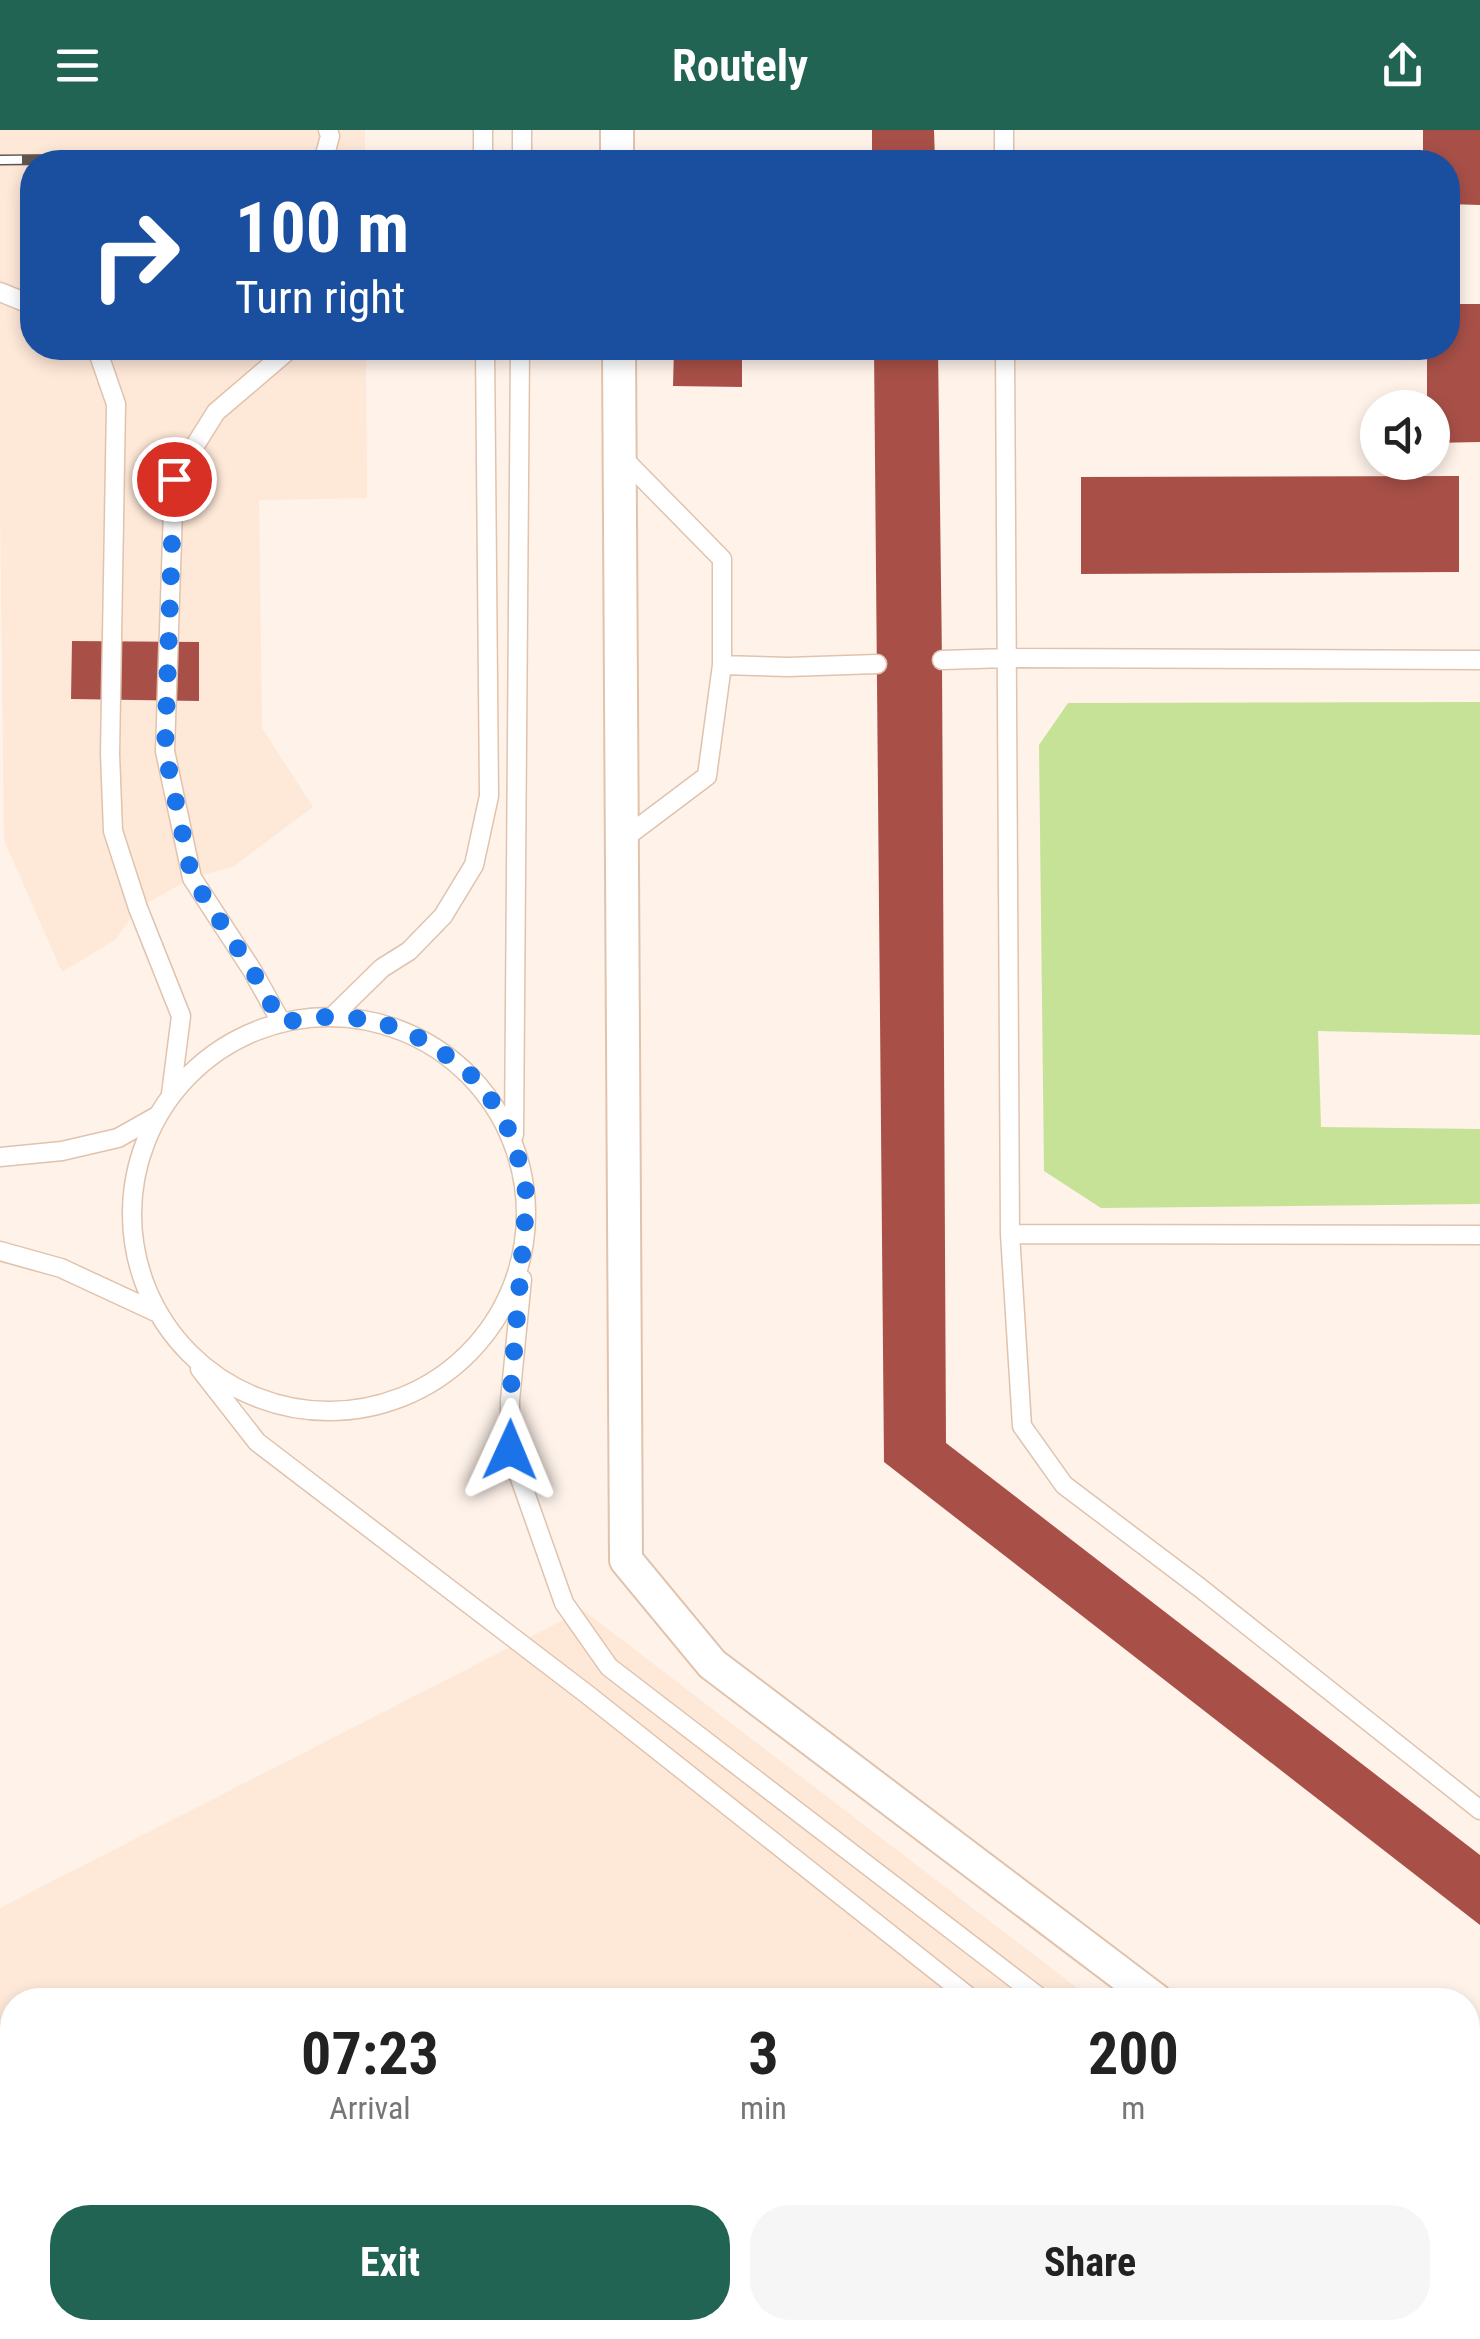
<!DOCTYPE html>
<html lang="en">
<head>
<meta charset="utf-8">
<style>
	body { margin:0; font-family:"Roboto Condensed",sans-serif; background:#f6f6f6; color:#222; height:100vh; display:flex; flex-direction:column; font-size:38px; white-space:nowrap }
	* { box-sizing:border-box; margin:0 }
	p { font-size:32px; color:#767676 }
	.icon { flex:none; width:55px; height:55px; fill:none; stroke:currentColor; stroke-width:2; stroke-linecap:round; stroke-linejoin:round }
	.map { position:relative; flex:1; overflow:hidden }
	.drawer { position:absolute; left:0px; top:1858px; width:1480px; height:352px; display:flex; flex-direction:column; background:#fff; border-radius:40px 40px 0 0; box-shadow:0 5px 15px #0003 }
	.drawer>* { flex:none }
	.banner { position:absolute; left:20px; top:20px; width:1440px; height:210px; border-radius:40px; box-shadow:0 5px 15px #0003; background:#1a4fa0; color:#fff; overflow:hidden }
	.tools { position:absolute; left:1360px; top:260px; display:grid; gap:20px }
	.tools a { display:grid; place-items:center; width:90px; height:90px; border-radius:50%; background:#fff; box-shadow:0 5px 15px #0003; font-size:50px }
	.pin { position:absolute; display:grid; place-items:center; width:85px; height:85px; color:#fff; margin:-42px; border:5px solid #fff; border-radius:50%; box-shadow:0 2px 10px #0007 }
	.me { position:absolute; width:110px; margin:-55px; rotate:1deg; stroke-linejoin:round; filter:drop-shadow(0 0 8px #0008) }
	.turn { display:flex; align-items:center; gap:35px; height:210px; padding:0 50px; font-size:45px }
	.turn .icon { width:130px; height:130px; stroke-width:2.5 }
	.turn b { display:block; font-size:70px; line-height:85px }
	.eta { display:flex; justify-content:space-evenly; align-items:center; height:170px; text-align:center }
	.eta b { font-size:60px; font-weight:700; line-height:70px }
	.primary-button { display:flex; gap:20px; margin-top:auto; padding:20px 50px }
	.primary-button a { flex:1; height:115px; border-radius:40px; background:#226453; color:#fff; font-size:40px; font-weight:700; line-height:115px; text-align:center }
	.primary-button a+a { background:#f6f6f6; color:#222 }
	header { display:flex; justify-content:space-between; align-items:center; height:130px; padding:0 50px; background:#226453; color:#fff; font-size:45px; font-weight:700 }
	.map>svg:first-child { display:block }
</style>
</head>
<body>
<header><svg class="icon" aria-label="menu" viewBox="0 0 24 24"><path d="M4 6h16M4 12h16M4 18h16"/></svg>Routely<svg class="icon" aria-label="share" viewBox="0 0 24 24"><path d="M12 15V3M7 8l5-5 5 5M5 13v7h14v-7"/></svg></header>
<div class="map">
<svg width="1480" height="2209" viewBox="0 0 1480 2209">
	<rect width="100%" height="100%" fill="#fef2e9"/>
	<path fill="#fee8d8" d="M0 0H365V32H32V218H366L367 368 259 370 262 598 313 677 234 736 192 748 138 778 116 809 62 842 4 710 0 374Z
		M583 1480 1093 1870H12V2198H1468V2156L1480 2165V2209H0V1778Z"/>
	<path fill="#c6e297" d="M1480 572V905L1318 901 1321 997 1480 999V1074L1101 1078 1044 1041 1039 615 1068 573Z"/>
	<path fill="#a85048" d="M872 0H934L935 32H872Z
		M1423 0H1480V75L1448 74V32H1423Z
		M1448 174H1480V312L1432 313V278H1427V218H1448Z
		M674 218H742V257L673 256Z
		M874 218H938L942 530 946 1313 1480 1725V1795L884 1332Z
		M1459 346V442L1081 444V347Z
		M72 511 199 512V571L71 569Z
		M98 2198H443L456 2209H89Z"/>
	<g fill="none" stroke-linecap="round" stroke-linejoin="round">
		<defs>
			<path id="service" d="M483 0V32
				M1004 0V32
				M323 32 330 6 328 0
				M522 32V0
				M0 162 32 175
				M92 218 99 225 116 274 110 624 113 701 138 778 181 886 171 964
				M1005 218 1010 1104 1022 1296 1064 1355 1199 1457 1480 1680
				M621 326 722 429V535L707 646 622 710
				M942 530 1007 528 1480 530
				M722 535 788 537 877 534
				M333 886 382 838 409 821 443 786 474 735 489 666 485 218
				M132 1084a197 197 0 1 1 394 0a197 197 0 1 1-394 0Z
				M281 892 252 840 192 748 165 621 174 349 216 282 291 218
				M514 1005 520 218
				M0 1027 62 1021 118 1008 157 986
				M1010 1104 1480 1105
				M0 1121 61 1138 158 1183
				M522 1149 510 1270V1320L564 1473 609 1537 1043 1870
				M200 1239 257 1312 588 1565 973 1870
				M1468 2195 1480 2205
				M1387 2198 1401 2209"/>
			<path id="minor" d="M617 0V32
				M619 218 626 1430 712 1534 1156 1870
				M1468 2106 1480 2115"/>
		</defs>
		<use href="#service" stroke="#e0c3ad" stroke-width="21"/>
		<use href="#minor" stroke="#e0c3ad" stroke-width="36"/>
		<use href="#service" stroke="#fff" stroke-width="18"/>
		<use href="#minor" stroke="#fff" stroke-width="32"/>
		<defs>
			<path id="rail" d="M0 30 123 29"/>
		</defs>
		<use href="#rail" stroke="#615750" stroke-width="11"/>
		<use href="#rail" stroke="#fff" stroke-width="8" stroke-dasharray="22" stroke-linecap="butt"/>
	</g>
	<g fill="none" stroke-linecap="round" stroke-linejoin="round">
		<path stroke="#1a73e8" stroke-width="18" stroke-dasharray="0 32.4" d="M174 349 165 621 192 748 252 840 281 892 334 886 372 890 409 902 442 922 472 946 496 976 514 1010 527 1066 510 1270V1320"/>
	</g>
</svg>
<div class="tools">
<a><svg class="icon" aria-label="sound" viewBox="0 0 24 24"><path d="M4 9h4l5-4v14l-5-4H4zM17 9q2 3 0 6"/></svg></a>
</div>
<div class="pin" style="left:174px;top:349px;background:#d93025"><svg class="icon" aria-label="arrive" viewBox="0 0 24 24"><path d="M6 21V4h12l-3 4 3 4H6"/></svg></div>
<svg class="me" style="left:510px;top:1320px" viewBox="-20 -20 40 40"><path d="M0-17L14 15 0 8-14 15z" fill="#1a73e8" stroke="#fff" stroke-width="4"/></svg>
<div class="banner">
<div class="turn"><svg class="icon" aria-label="right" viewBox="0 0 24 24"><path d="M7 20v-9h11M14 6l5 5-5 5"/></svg><div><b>100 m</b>Turn right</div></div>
</div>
<section class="drawer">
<div class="eta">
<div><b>07:23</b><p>Arrival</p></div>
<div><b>3</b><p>min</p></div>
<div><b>200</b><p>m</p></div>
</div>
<div class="primary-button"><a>Exit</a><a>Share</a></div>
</section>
</div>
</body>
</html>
